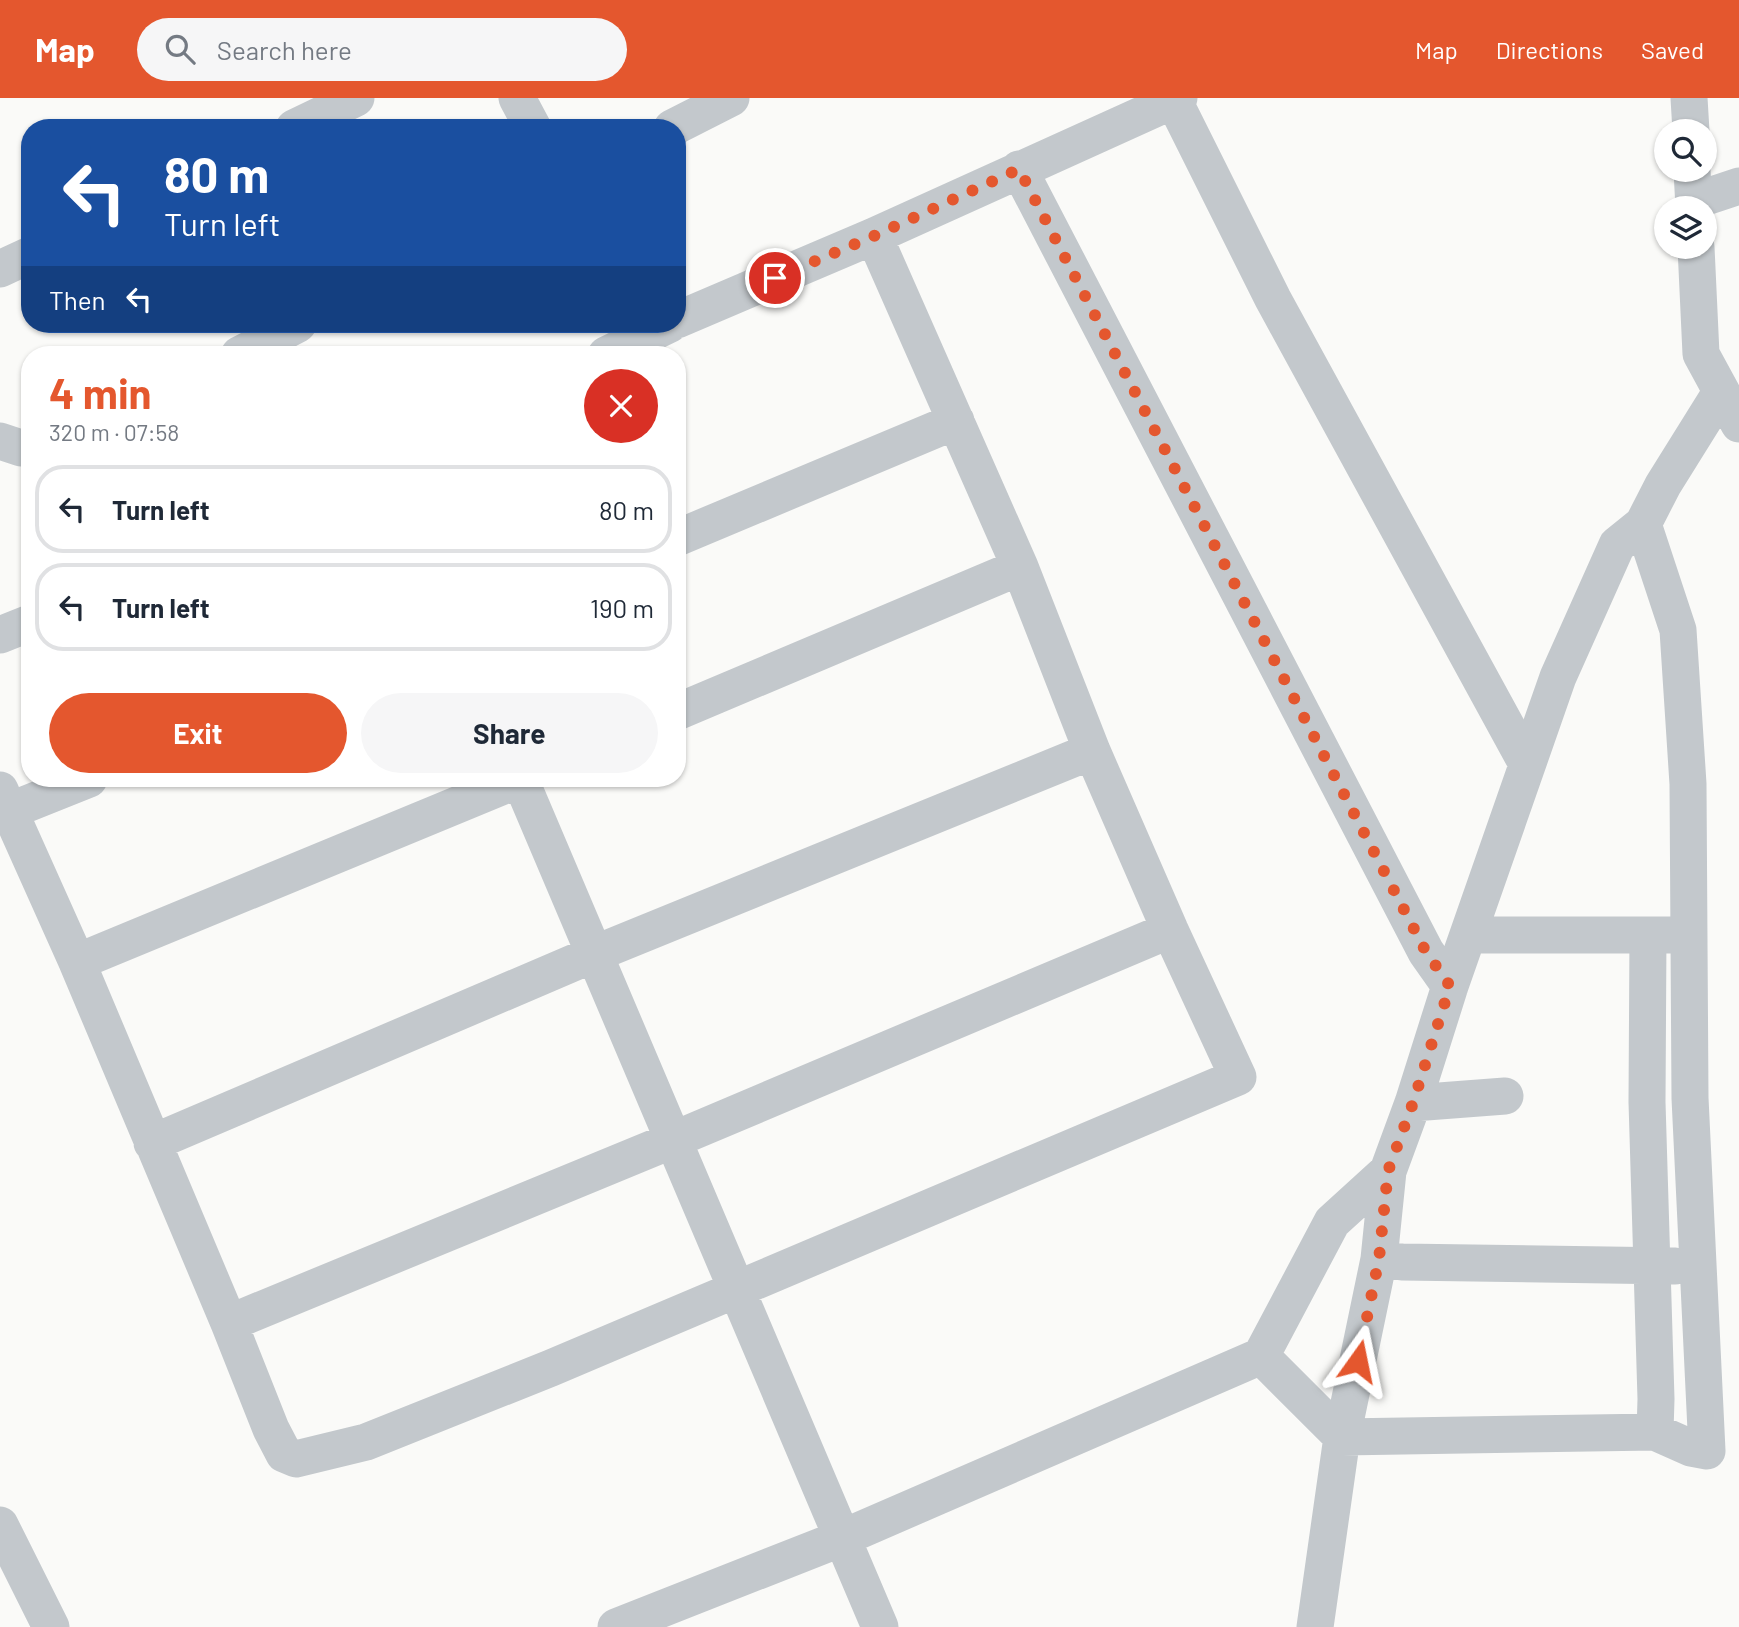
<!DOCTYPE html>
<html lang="en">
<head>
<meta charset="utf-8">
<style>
	body { margin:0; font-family:Barlow,sans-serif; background:#f6f6f7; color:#1f2937; height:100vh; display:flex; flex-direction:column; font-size:26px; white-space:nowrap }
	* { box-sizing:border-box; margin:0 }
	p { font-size:23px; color:#747a83 }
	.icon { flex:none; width:38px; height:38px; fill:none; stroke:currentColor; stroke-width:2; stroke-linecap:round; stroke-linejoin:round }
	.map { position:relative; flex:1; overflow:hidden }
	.panel { position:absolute; left:21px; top:248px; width:665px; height:441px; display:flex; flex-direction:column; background:#fff; border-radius:28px; box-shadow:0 2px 5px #0004 }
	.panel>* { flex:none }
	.banner { position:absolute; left:21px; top:21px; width:665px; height:214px; border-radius:28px; box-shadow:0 2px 5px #0004; background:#1a4fa0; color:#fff; overflow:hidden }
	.buttons { position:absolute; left:1654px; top:21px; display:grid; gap:14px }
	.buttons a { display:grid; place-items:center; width:63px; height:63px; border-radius:50%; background:#fff; box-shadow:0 2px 5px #0004; font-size:35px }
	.pin { position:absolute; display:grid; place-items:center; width:60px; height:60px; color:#fff; margin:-30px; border:4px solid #fff; border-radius:50%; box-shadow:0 2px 7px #0007 }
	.me { position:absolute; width:77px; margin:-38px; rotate:12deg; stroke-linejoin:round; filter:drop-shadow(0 0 5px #0008) }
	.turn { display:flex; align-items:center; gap:24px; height:147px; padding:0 28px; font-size:32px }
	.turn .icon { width:91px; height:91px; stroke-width:2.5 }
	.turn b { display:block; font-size:49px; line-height:60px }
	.then { display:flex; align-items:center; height:66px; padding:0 28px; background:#0003; gap:14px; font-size:26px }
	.round { display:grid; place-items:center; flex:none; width:74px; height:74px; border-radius:37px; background:#f6f6f7 }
	.head { display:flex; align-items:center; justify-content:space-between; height:119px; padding:0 28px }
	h1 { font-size:42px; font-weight:700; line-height:52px; color:#e4572e }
	.button { display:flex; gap:14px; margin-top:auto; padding:14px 28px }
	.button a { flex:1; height:80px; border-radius:42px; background:#e4572e; color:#fff; font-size:28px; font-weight:700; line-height:80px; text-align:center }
	.button a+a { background:#f6f6f7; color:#1f2937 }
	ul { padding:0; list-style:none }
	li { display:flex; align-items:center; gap:21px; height:88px; margin:0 14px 10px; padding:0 14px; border:4px solid #e0e1e3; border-radius:28px }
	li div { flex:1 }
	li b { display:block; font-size:26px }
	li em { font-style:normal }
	header { display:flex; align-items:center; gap:42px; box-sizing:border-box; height:98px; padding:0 35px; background:#e4572e; color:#fff }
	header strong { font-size:33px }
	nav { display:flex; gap:38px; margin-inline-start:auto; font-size:24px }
	.search { width:490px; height:63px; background:#f6f6f7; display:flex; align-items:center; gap:18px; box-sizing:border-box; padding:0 24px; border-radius:38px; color:#747a83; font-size:26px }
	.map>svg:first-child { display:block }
</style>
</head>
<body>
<header>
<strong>Map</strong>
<div class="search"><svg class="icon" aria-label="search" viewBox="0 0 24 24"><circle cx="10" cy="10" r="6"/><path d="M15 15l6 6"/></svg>Search here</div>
<nav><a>Map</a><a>Directions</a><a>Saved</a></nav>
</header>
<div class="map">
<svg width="1739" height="1529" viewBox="0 0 1739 1529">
	<rect width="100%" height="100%" fill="#fafaf8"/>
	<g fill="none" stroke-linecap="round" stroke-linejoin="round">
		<path stroke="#c3c8cc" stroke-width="37" d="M517 0 533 30
			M1689 0 1691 33
			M1174 3 1273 201 1527 666
			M294 30 356 0
			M672 30 731 0
			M1019 71 1426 854 1450 888
			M1692 72 1694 110
			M1694 103 1739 88
			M1696 149 1701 256 1739 326
			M0 171 30 157
			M677 222 874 138 1179 0
			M239 257 298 226
			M606 257 670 226
			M0 343 21 350 30 349
			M677 440 956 323
			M0 537 30 525
			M677 614 1020 469
			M0 692 77 864 229 1225 271 1331 284 1356 296 1361 366 1344 551 1270 1238 979 1170 832 1092 653 1020 469 874 138
			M9 713 89 681
			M1468 837H1673
			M1648 837 1647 1004 1656 1301 1655 1334
			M77 864 520 681 880 1529
			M1413 1005 1505 998
			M152 1045 594 856 1092 653
			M1388 1073 1332 1124 1261 1258 1342 1339 1655 1334 1691 1350 1707 1353 1690 1000 1688 686 1678 532 1643 426
			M1379 1161 1402 1164 1675 1168
			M229 1225 673 1042 1170 832
			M0 1427 51 1529
			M616 1529 842 1440 1261 1258
			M1315 1529 1342 1339 1379 1161 1388 1073 1413 1005 1450 888 1558 579 1617 447 1643 426 1663 387 1721 294"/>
	</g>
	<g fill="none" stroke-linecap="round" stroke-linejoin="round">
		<path stroke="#e4572e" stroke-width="12" stroke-dasharray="0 21.6" d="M775 180 874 138 1019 71 1426 854 1450 888 1413 1005 1388 1073 1379 1161 1358 1263"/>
	</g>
</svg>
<div class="buttons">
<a><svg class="icon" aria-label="search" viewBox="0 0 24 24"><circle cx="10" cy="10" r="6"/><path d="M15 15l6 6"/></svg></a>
<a><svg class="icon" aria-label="layers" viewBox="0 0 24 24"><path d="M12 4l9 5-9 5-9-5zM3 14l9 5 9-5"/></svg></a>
</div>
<div class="pin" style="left:775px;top:180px;background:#d93025"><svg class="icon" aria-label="arrive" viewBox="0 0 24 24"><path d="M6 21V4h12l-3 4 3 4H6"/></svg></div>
<svg class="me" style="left:1358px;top:1263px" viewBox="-20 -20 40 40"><path d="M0-17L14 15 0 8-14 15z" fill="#e4572e" stroke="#fff" stroke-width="4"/></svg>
<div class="banner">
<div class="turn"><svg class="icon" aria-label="left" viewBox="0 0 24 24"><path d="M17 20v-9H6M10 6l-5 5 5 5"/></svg><div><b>80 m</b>Turn left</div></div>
<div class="then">Then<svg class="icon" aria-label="left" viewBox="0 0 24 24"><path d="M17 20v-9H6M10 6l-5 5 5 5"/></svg></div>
</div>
<section class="panel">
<div class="head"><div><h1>4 min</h1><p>320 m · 07:58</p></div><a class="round" style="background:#d93025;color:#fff"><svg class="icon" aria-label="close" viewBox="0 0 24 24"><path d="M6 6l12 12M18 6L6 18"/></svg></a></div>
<ul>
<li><svg class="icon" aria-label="left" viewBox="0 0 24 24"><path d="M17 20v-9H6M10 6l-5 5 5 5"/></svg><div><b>Turn left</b></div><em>80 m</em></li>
<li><svg class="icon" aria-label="left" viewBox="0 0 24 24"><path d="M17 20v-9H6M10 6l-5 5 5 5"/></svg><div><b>Turn left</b></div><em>190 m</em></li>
</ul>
<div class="button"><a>Exit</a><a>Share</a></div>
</section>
</div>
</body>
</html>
